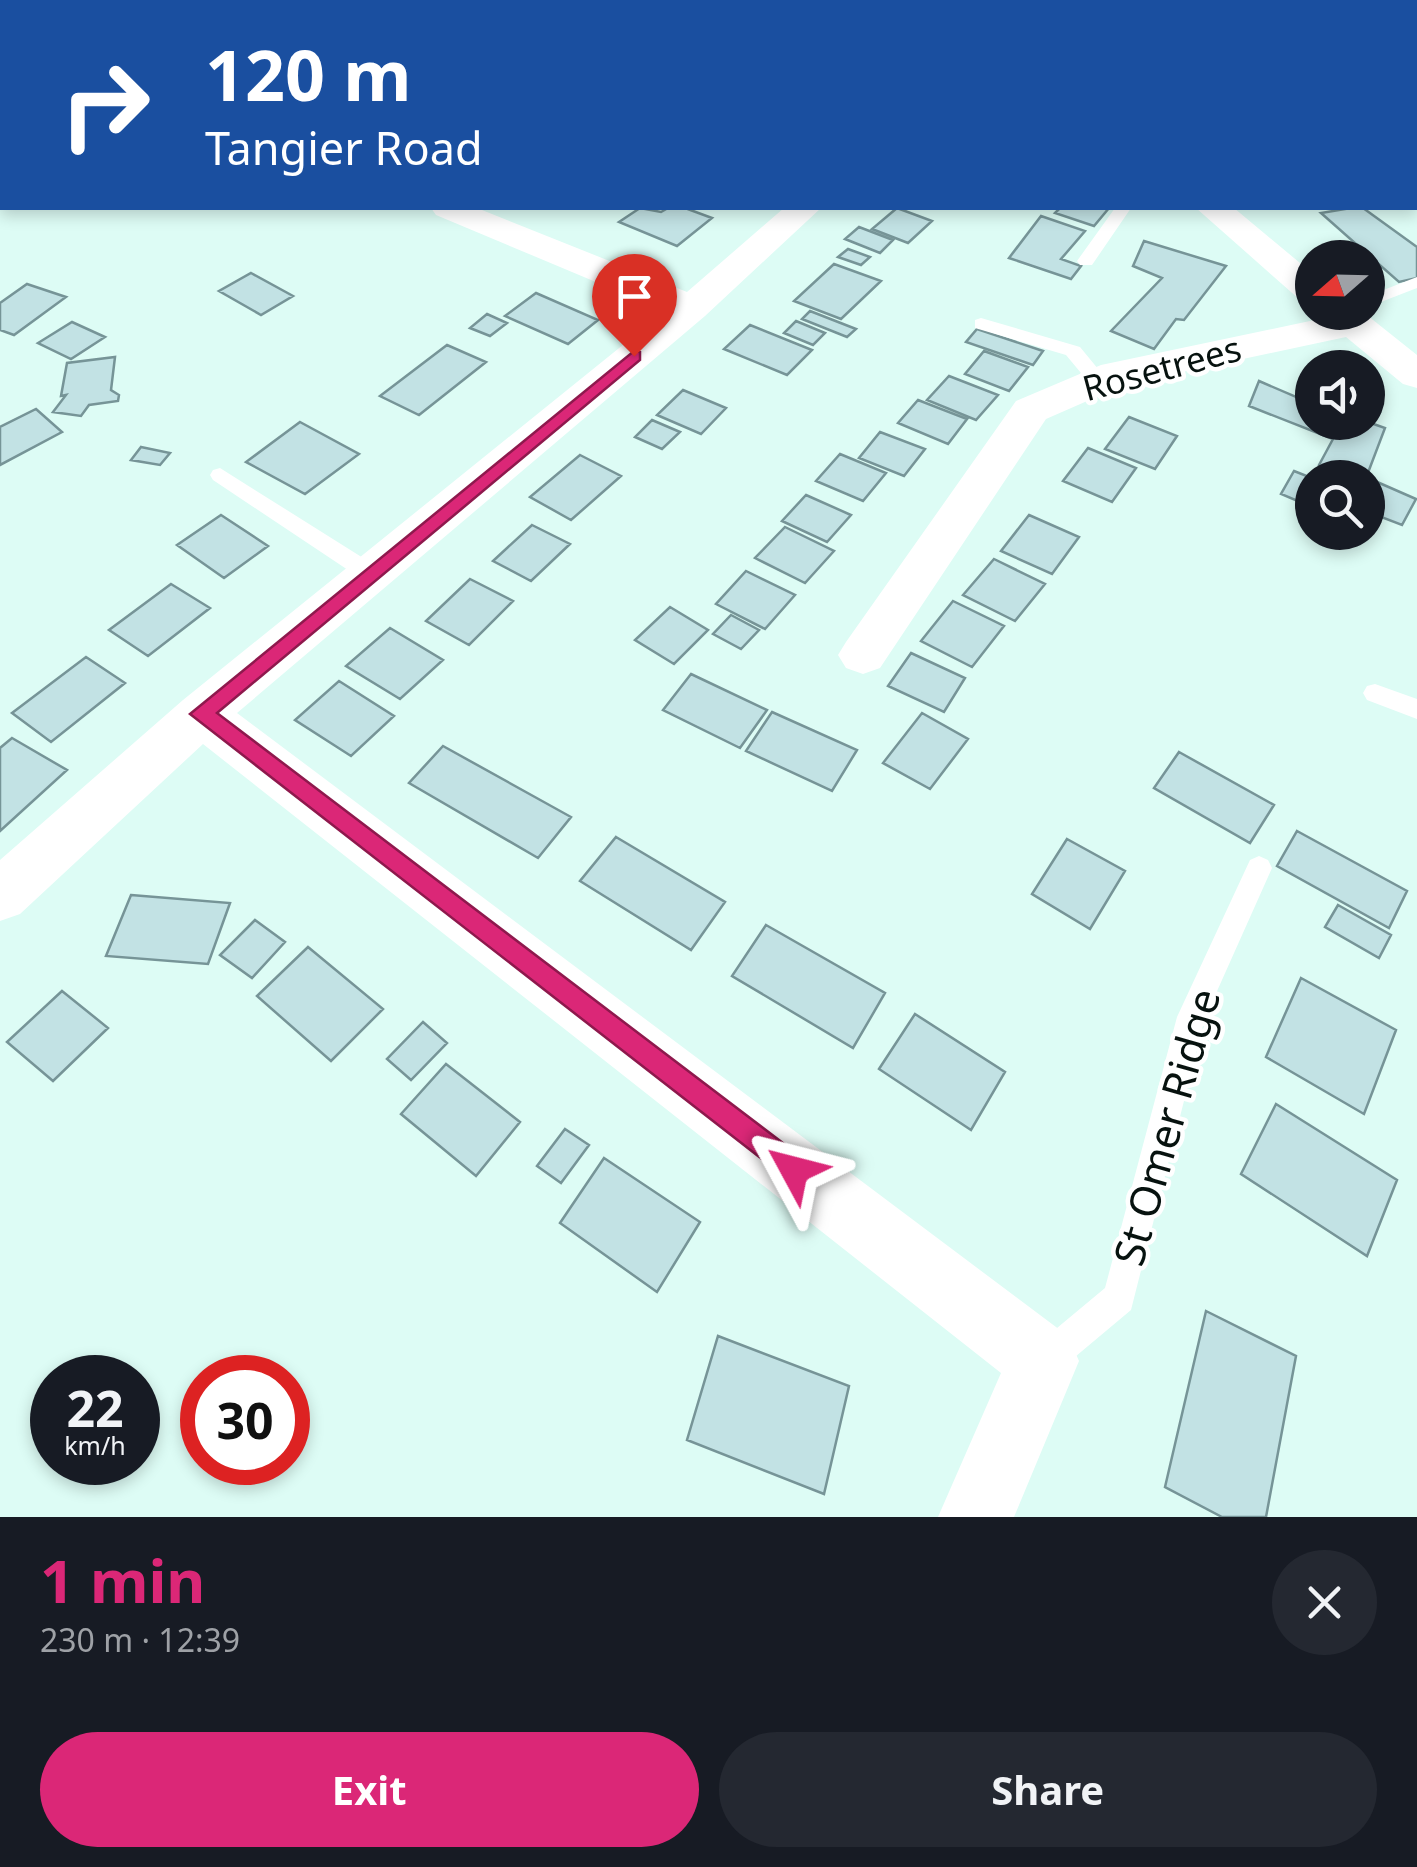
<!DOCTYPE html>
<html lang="en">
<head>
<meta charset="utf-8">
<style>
	body { margin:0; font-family:"Noto Sans",sans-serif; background:#242831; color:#f1f3f6; height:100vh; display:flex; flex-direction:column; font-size:38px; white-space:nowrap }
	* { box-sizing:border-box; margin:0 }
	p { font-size:32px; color:#9ea1a6 }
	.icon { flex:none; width:55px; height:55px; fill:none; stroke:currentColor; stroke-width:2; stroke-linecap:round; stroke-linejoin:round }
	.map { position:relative; height:1517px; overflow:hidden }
	.details { display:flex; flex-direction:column; background:#171b24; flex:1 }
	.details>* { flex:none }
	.hud { position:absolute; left:0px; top:0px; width:1418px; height:210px; box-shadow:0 5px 15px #0003; background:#1a4fa0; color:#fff; overflow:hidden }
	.needle { width:65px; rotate:250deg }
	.controls { position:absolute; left:1295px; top:240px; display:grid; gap:20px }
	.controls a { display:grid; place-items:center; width:90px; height:90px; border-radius:50%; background:#171b24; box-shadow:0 5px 15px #0003; font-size:50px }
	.speed { position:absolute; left:30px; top:1355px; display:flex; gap:20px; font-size:50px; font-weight:700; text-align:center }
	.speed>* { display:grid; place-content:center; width:130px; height:130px; border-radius:50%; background:#171b24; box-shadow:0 5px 15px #0003; line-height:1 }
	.speed small { font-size:25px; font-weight:400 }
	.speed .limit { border:15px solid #d22; background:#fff; color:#111 }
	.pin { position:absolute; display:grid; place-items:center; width:85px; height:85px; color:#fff; margin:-102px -42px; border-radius:50% 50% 50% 0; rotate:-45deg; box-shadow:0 0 10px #0007 }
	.pin .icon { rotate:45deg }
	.me { position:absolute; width:110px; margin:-55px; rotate:308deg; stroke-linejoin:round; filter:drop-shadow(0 0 8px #0008) }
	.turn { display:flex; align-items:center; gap:35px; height:210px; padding:0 40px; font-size:45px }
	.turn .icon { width:130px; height:130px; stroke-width:2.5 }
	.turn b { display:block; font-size:70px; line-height:85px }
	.round { display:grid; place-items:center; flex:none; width:105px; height:105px; border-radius:52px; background:#242831 }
	.headline { display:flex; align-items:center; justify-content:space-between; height:170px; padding:0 40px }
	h1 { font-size:60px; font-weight:700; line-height:75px; color:#db2777 }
	.button { display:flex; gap:20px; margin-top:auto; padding:20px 40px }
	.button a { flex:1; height:115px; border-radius:60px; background:#db2777; color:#fff; font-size:40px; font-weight:700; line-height:115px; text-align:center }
	.button a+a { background:#242831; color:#f1f3f6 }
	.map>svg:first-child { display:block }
</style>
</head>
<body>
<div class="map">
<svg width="1417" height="1517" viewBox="0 0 1417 1517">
	<rect width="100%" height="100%" fill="#ddfcf5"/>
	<path fill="#c2e2e4" stroke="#769497" stroke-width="2.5" d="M640 208 661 212 668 208H685L712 218 677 246 619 222Z
		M897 208 932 221 908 243 872 229Z
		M1060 208H1109L1094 226 1055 213Z
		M1351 208H1363L1417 247V278L1399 282 1321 213Z
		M1041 216 1085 231 1061 259 1081 266 1071 279 1009 258Z
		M859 227 893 240 880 253 845 239Z
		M1144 241 1226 266 1184 320 1176 319 1154 349 1111 331 1162 278 1133 266Z
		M848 249 870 257 861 265 838 257Z
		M834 264 881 281 841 319 794 301Z
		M251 273 293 296 261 315 219 291Z
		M27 284 66 297 14 335 0 330V303Z
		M536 293 598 320 568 344 505 316Z
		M810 311 856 329 847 337 802 319Z
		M487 314 507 323 490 336 470 328Z
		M796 321 825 333 813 345 784 333Z
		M72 322 105 337 71 359 38 343Z
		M750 325 812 350 787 375 724 349Z
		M977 329 1043 351 1033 365 966 342Z
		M447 345 486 362 419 415 380 396Z
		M984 351 1028 367 1009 391 965 374Z
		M115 357 111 390 119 395 118 401 89 405 81 416 53 412 66 395 61 396 67 363Z
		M949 376 998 395 976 420 927 400Z
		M1259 381 1303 400 1312 382V422H1368L1385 428 1366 478H1327L1332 473 1319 465 1333 439 1249 406Z
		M683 390 726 408 701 434 657 415Z
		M918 400 967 419 948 444 898 423Z
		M36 409 62 432 0 465V427Z
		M1129 417 1177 436 1155 469 1105 449Z
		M652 420 680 432 662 449 635 437Z
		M300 422 359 454 305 494 246 462Z
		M880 432 925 449 904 476 859 458Z
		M141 447 170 453 160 465 131 460Z
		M1088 448 1136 468 1112 502 1063 481Z
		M840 454 886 473 863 501 816 481Z
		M580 455 621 476 571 520 530 497Z
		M1294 471 1312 478V507L1281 494Z
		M1368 478 1416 499 1402 525 1368 512Z
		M806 495 851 515 827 542 782 521Z
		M221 515 268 546 224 578 177 545Z
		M1029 515 1079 537 1052 574 1001 551Z
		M532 525 570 544 531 581 493 561Z
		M785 527 834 551 805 583 755 558Z
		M994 559 1045 584 1015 621 963 595Z
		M746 571 795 595 765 629 716 604Z
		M470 579 513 601 469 645 426 621Z
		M171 584 210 608 148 656 109 630Z
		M953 601 1004 626 972 667 921 641Z
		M670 607 708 630 674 664 635 640Z
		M731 615 759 630 741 649 713 634Z
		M390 628 443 660 400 699 346 666Z
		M911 653 965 678 944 712 888 686Z
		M86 657 125 683 51 742 12 713Z
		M691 674 767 710 740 748 663 710Z
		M339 681 394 716 351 756 295 720Z
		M772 712 857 750 832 791 746 751Z
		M922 713 968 739 930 789 883 763Z
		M12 738 67 770 0 831V748Z
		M443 746 571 817 538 858 409 783Z
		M1179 752 1274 805 1250 843 1154 788Z
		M1297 831 1407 891 1389 928 1277 866Z
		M616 837 725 902 691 950 580 881Z
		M1067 839 1125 871 1090 929 1032 894Z
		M131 895 230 903 208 964 106 956Z
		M1338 905 1391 935 1379 958 1325 927Z
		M255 920 285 942 252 978 220 955Z
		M766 925 885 993 853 1048 732 976Z
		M308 947 383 1009 331 1061 257 996Z
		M1301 978 1396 1030 1364 1114 1266 1057Z
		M62 991 108 1028 53 1081 7 1042Z
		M915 1014 1005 1072 971 1130 879 1069Z
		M423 1022 447 1043 411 1080 387 1059Z
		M446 1064 520 1122 476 1176 401 1114Z
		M1276 1104 1397 1180 1367 1256 1241 1174Z
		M565 1129 589 1145 561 1183 537 1166Z
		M604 1158 700 1222 657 1292 560 1223Z
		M1206 1311 1296 1356 1266 1517H1222L1165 1487Z
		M718 1336 849 1386 824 1494 687 1440Z"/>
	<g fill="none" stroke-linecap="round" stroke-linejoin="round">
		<path stroke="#8ca39e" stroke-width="4" stroke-dasharray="5 2.5" stroke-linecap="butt" d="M28 0 55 2
			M133 2 138 0"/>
		<path fill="#fff" fill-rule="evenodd" d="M1115 208H1131L1092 265H1080L1077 261Z
			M1417 277V288L1368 307V296Z
			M981 318 1080 347 1108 381 1098 387 1091 385 1066 355 975 328V320Z
			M220 468 379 568 382 574 379 580H363L213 480 210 475 213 470Z
			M1375 684 1417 699V719L1367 700 1363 693 1367 686Z
			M1259 856 1268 860 1272 868 1205 1018 1131 1310 1057 1372 1045 1377 1033 1372 1028 1360 1033 1348 1105 1288 1177 1017 1250 860Z"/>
		<path fill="#fff" fill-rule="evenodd" d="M943 0H974L975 2H945Z
			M431 208H477L687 292 784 208H821L705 316 237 713 1068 1336 1079 1361 1014 1517H938L1001 1373 203 744 20 914 0 921V860L183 700 665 311 436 215Z
			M1196 208H1234L1312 273V302L1299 299Z
			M1320 312H1363L1417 355V388L1403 384 1346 337 1126 384 1046 419 880 668 863 674 846 668 838 655 846 642 1016 401 1101 365 1324 318Z"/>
	</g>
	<path fill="#db2777" stroke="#8e194d" stroke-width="2.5" d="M634 351 640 352V360L217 713 804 1159 808 1170 804 1180 794 1184 190 714Z"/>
	<g text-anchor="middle" stroke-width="9" stroke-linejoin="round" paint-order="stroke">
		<g font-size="35" fill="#07120f" stroke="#fff">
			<text transform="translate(1162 369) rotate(-15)" y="12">Rosetrees</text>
		</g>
		<g font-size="42" fill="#07120f" stroke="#fff">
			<text transform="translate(1167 1127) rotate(-74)" y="15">St Omer Ridge</text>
		</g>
	</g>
</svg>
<div class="controls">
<a><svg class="needle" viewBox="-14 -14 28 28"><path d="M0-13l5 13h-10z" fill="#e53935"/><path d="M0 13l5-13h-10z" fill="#9ea1a6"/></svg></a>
<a><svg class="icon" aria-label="sound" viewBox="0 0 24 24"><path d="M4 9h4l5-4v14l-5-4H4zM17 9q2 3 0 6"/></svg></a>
<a><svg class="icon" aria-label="search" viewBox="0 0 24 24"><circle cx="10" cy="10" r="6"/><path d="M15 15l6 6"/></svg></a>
</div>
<div class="speed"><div>22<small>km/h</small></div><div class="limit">30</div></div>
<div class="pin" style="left:634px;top:356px;background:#d93025"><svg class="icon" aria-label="arrive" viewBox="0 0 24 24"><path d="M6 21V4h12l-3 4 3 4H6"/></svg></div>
<svg class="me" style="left:794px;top:1170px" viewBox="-20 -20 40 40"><path d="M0-17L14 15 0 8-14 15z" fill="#db2777" stroke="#fff" stroke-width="4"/></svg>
<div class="hud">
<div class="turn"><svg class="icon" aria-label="right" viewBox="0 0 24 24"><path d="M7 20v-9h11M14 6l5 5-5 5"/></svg><div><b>120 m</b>Tangier Road</div></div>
</div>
</div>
<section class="details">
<div class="headline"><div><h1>1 min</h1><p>230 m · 12:39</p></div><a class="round"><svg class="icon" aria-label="close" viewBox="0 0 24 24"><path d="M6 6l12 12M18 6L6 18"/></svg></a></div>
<div class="button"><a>Exit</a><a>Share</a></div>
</section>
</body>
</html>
